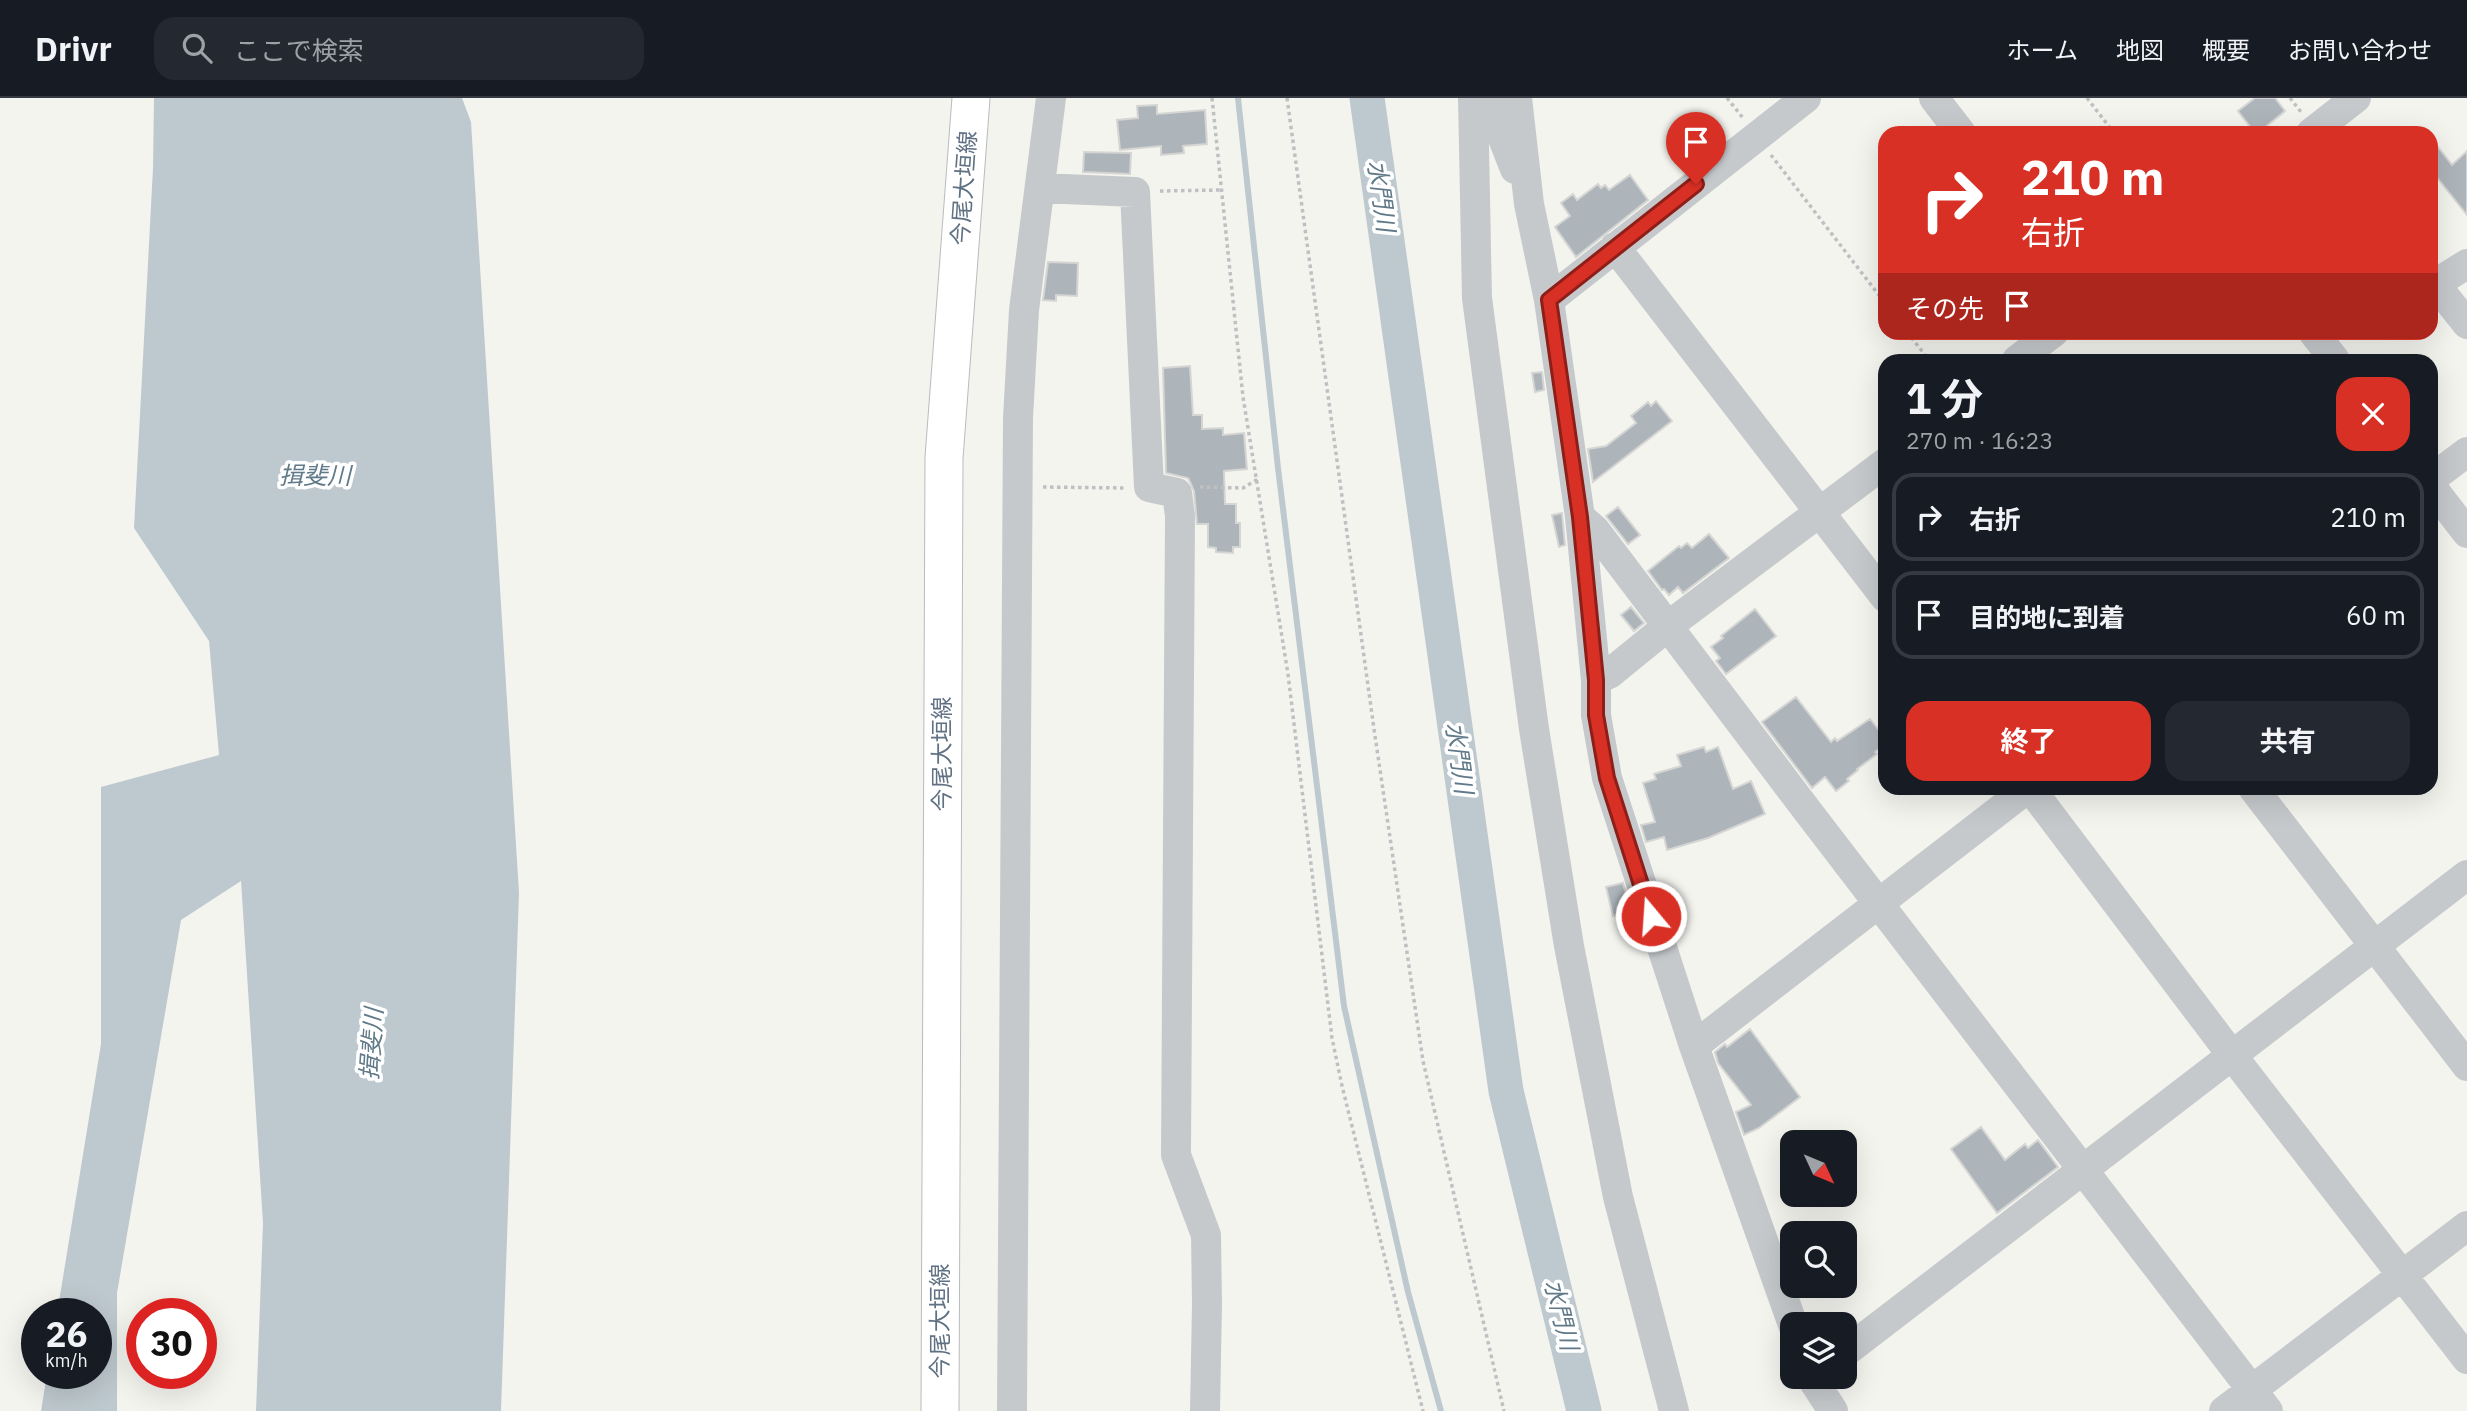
<!DOCTYPE html>
<html lang="ja">
<head>
<meta charset="utf-8">
<style>
	body { margin:0; font-family:"IBM Plex Sans","Noto Sans JP",sans-serif; background:#242831; color:#f1f3f6; height:100vh; display:flex; flex-direction:column; font-size:26px; white-space:nowrap }
	* { box-sizing:border-box; margin:0 }
	p { font-size:23px; color:#9ea1a6 }
	.icon { flex:none; width:38px; height:38px; fill:none; stroke:currentColor; stroke-width:2; stroke-linecap:round; stroke-linejoin:round }
	.map { position:relative; flex:1; overflow:hidden }
	.side { position:absolute; left:1878px; top:256px; width:560px; height:441px; display:flex; flex-direction:column; background:#171b24; border-radius:21px; box-shadow:0 7px 28px #0002 }
	.side>* { flex:none }
	.top-card { position:absolute; left:1878px; top:28px; width:560px; height:214px; border-radius:21px; box-shadow:0 7px 28px #0002; background:#d93025; color:#fff; overflow:hidden }
	.needle { width:46px; rotate:134deg }
	.tools { position:absolute; left:1780px; top:1032px; display:grid; gap:14px }
	.tools a { display:grid; place-items:center; width:77px; height:77px; border-radius:14px; background:#171b24; box-shadow:0 7px 28px #0002; font-size:35px }
	.speed { position:absolute; left:21px; top:1200px; display:flex; gap:14px; font-size:35px; font-weight:700; text-align:center }
	.speed>* { display:grid; place-content:center; width:91px; height:91px; border-radius:50%; background:#171b24; box-shadow:0 7px 28px #0002; line-height:1 }
	.speed small { font-size:18px; font-weight:400 }
	.speed .limit { border:10px solid #d22; background:#fff; color:#111 }
	.pin { position:absolute; display:grid; place-items:center; width:60px; height:60px; color:#fff; margin:-72px -30px; border-radius:50% 50% 50% 0; rotate:-45deg; box-shadow:0 0 7px #0007 }
	.pin .icon { rotate:45deg }
	.me { position:absolute; width:77px; margin:-38px; rotate:342deg; stroke-linejoin:round; filter:drop-shadow(0 0 5px #0008) }
	.turn { display:flex; align-items:center; gap:24px; height:147px; padding:0 28px; font-size:32px }
	.turn .icon { width:91px; height:91px; stroke-width:2.5 }
	.turn b { display:block; font-size:49px; line-height:60px }
	.then { display:flex; align-items:center; height:66px; padding:0 28px; background:#0003; gap:14px; font-size:26px }
	.round { display:grid; place-items:center; flex:none; width:74px; height:74px; border-radius:21px; background:#242831 }
	.overview { display:flex; align-items:center; justify-content:space-between; height:119px; padding:0 28px }
	h1 { font-size:42px; font-weight:700; line-height:52px }
	.cta { display:flex; gap:14px; margin-top:auto; padding:14px 28px }
	.cta a { flex:1; height:80px; border-radius:21px; background:#d93025; color:#fff; font-size:28px; font-weight:700; line-height:80px; text-align:center }
	.cta a+a { background:#242831; color:#f1f3f6 }
	ul { padding:0; list-style:none }
	li { display:flex; align-items:center; gap:21px; height:88px; margin:0 14px 10px; padding:0 14px; border:4px solid #363941; border-radius:21px }
	li div { flex:1 }
	li b { display:block; font-size:26px }
	li em { font-style:normal }
	header { display:flex; align-items:center; gap:42px; box-sizing:border-box; height:98px; padding:0 35px; background:#171b24; border-bottom:2px solid #363941 }
	header strong { font-size:33px }
	nav { display:flex; gap:38px; margin-inline-start:auto; font-size:24px }
	.search { width:490px; height:63px; background:#242831; display:flex; align-items:center; gap:18px; box-sizing:border-box; padding:0 24px; border-radius:21px; color:#9ea1a6; font-size:26px }
	.map>svg:first-child { display:block }
</style>
</head>
<body>
<header>
<strong>Drivr</strong>
<div class="search"><svg class="icon" aria-label="search" viewBox="0 0 24 24"><circle cx="10" cy="10" r="6"/><path d="M15 15l6 6"/></svg>ここで検索</div>
<nav><a>ホーム</a><a>地図</a><a>概要</a><a>お問い合わせ</a></nav>
</header>
<div class="map">
<svg width="2467" height="1313" viewBox="0 0 2467 1313">
	<rect width="100%" height="100%" fill="#f4f4ef"/>
	<path fill="#bec9cf" d="M154 0H462L471 24 519 795 501 1313H256L263 1125 241 783 181 822 117 1195V1313H41L47 1276H96V1216H57L101 946V689L219 657 209 543 134 430 153 70Z"/>
	<g fill="none" stroke-linecap="round" stroke-linejoin="round">
		<path stroke="#bec9cf" stroke-width="6" d="M1238 0 1278 370 1344 908 1408 1194 1441 1313"/>
		<path stroke="#bec9cf" stroke-width="35" d="M1367 0 1506 993 1584 1313"/>
	</g>
	<path fill="#adb5bb" stroke="#d5d5d3" stroke-width="2" d="M2255 0H2275L2285 13 2258 35H2255L2238 13Z
		M1157 7V16L1205 12 1207 46 1183 48 1184 55 1161 57V48L1120 52 1117 22 1138 20 1137 8Z
		M2431 40 2452 67 2467 53V117L2431 72Z
		M1084 54 1131 55 1130 76 1083 74Z
		M1630 77 1648 102 1576 159 1555 129 1570 118 1561 105 1573 96 1577 102 1598 86 1601 90 1605 87 1609 92Z
		M1048 164 1078 165 1077 198 1056 197V203L1043 202Z
		M1190 268 1193 317H1202V331L1223 330V337L1244 335 1247 371 1224 373 1225 406H1236V425H1240V449H1233V455L1216 454V450L1208 449V426H1197L1194 393 1190 384 1188 380 1166 375 1163 270Z
		M1542 274 1544 292 1535 294 1532 275Z
		M1656 303 1672 323 1593 384 1588 351 1606 348 1636 325 1631 318 1648 304 1651 308Z
		M1618 409 1640 437 1628 446 1606 418Z
		M1562 415 1565 447 1559 449 1552 417Z
		M1709 436 1729 460 1683 495 1678 489 1669 497 1664 491 1662 492 1648 473 1679 448 1681 450 1687 445 1692 450Z
		M1631 509 1644 525 1634 533 1621 517Z
		M1755 511 1776 538 1726 576 1716 563 1720 560 1711 549 1723 540 1721 538Z
		M1796 599 1831 644 1835 640 1837 643 1870 621 1885 640V646L1875 654 1877 656 1857 671 1858 672 1847 681 1849 683 1836 693 1825 679 1812 690 1762 624Z
		M1704 649 1706 654 1718 649 1733 691 1751 683 1765 716 1708 740 1667 752 1664 739 1646 744 1641 727 1655 724 1643 685 1656 681 1654 676 1681 668 1677 657Z
		M1623 785 1630 814 1613 818 1606 789Z
		M1750 931 1800 999 1759 1030 1744 1037 1736 1014 1751 1007 1718 965 1715 954 1725 946 1727 949Z
		M1981 1029 2005 1062 2025 1046 2028 1050 2038 1042 2058 1069 1997 1115 1951 1051Z"/>
	<g fill="none" stroke-linecap="round" stroke-linejoin="round">
		<defs>
			<path id="major" d="M940 1313 944 360 971 0"/>
		</defs>
		<use href="#major" stroke="#b8bbbf" stroke-width="39"/>
		<path stroke="#bec0c2" stroke-width="3.5" stroke-dasharray="3.5 3.5" stroke-linecap="butt" d="M1212 0 1243 299 1288 576 1332 940 1342 988 1423 1313
			M1287 0 1374 631 1423 963 1504 1313
			M1727 0 1743 20
			M2087 0 2114 35
			M2290 0 2301 14
			M1771 57 1885 205
			M1160 93 1221 92
			M1907 234 1929 262
			M1043 389 1126 390
			M1200 389 1243 390 1258 381"/>
		<path stroke="#c6c9cc" stroke-width="30" d="M1473 0 1477 200 1534 631 1569 848 1618 1099 1674 1313
			M1487 0 1515 71
			M1517 0 1529 106 1549 202 1580 419 1596 582V617L1607 680 1694 948 1793 1227
			M1934 0 1961 35
			M2311 35 2356 0
			M1041 90 1135 94 1149 389 1177 395 1180 418 1176 1057 1206 1137 1207 1206 1205 1313
			M1615 149 1885 499
			M2431 181 2467 226
			M2435 186 2467 166
			M1549 202 1806 0
			M2313 234 2335 262
			M2017 262 2054 234
			M2431 381 2467 354
			M2431 388 2467 435
			M1580 419 1595 432 1806 711 2268 1313
			M1596 582 1609 576 1668 528 1885 365
			M2030 690 2231 956 2467 1261
			M2253 690 2467 968
			M1694 948 2028 690
			M1844 1255 2467 777
			M1811 1279 1833 1313
			M1012 1313 1018 320 1024 212 1051 0
			M2224 1313 2467 1128"/>
		<use href="#major" stroke="#fff" stroke-width="37"/>
	</g>
	<g fill="none" stroke-linecap="round" stroke-linejoin="round">
		<defs>
			<path id="route" d="M1651 818 1607 680 1596 617V582L1580 419 1549 202 1696 86"/>
		</defs>
		<use href="#route" stroke="#8d1f18" stroke-width="18"/>
		<use href="#route" stroke="#d93025" stroke-width="12"/>
	</g>
	<g text-anchor="middle" stroke-width="7" stroke-linejoin="round" paint-order="stroke">
		<g font-size="23" fill="#607184" stroke="#fff">
			<text transform="translate(964 90) rotate(-86)" y="8">今尾大垣線</text>
			<text transform="translate(942 656) rotate(-90)" y="8">今尾大垣線</text>
			<text transform="translate(940 1223) rotate(-90)" y="8">今尾大垣線</text>
		</g>
		<g font-size="24" font-style="italic" fill="#607a89" stroke="#fff">
			<text transform="translate(1381 98) rotate(82)" y="8">水門川</text>
			<text x="315" y="386">揖斐川</text>
			<text transform="translate(1459 660) rotate(82)" y="8">水門川</text>
			<text transform="translate(372 946) rotate(-86)" y="8">揖斐川</text>
			<text transform="translate(1561 1217) rotate(76)" y="8">水門川</text>
		</g>
	</g>
</svg>
<div class="tools">
<a><svg class="needle" viewBox="-14 -14 28 28"><path d="M0-13l5 13h-10z" fill="#e53935"/><path d="M0 13l5-13h-10z" fill="#9ea1a6"/></svg></a>
<a><svg class="icon" aria-label="search" viewBox="0 0 24 24"><circle cx="10" cy="10" r="6"/><path d="M15 15l6 6"/></svg></a>
<a><svg class="icon" aria-label="layers" viewBox="0 0 24 24"><path d="M12 4l9 5-9 5-9-5zM3 14l9 5 9-5"/></svg></a>
</div>
<div class="speed"><div>26<small>km/h</small></div><div class="limit">30</div></div>
<div class="pin" style="left:1696px;top:86px;background:#d93025"><svg class="icon" aria-label="arrive" viewBox="0 0 24 24"><path d="M6 21V4h12l-3 4 3 4H6"/></svg></div>
<svg class="me" style="left:1651px;top:818px" viewBox="-20 -20 40 40"><circle r="17" fill="#d93025" stroke="#fff" stroke-width="3"/><path d="M0-11L8 9 0 5-8 9z" fill="#fff"/></svg>
<div class="top-card">
<div class="turn"><svg class="icon" aria-label="right" viewBox="0 0 24 24"><path d="M7 20v-9h11M14 6l5 5-5 5"/></svg><div><b>210 m</b>右折</div></div>
<div class="then">その先<svg class="icon" aria-label="arrive" viewBox="0 0 24 24"><path d="M6 21V4h12l-3 4 3 4H6"/></svg></div>
</div>
<section class="side">
<div class="overview"><div><h1>1 分</h1><p>270 m · 16:23</p></div><a class="round" style="background:#d93025;color:#fff"><svg class="icon" aria-label="close" viewBox="0 0 24 24"><path d="M6 6l12 12M18 6L6 18"/></svg></a></div>
<ul>
<li><svg class="icon" aria-label="right" viewBox="0 0 24 24"><path d="M7 20v-9h11M14 6l5 5-5 5"/></svg><div><b>右折</b></div><em>210 m</em></li>
<li><svg class="icon" aria-label="arrive" viewBox="0 0 24 24"><path d="M6 21V4h12l-3 4 3 4H6"/></svg><div><b>目的地に到着</b></div><em>60 m</em></li>
</ul>
<div class="cta"><a>終了</a><a>共有</a></div>
</section>
</div>
</body>
</html>
